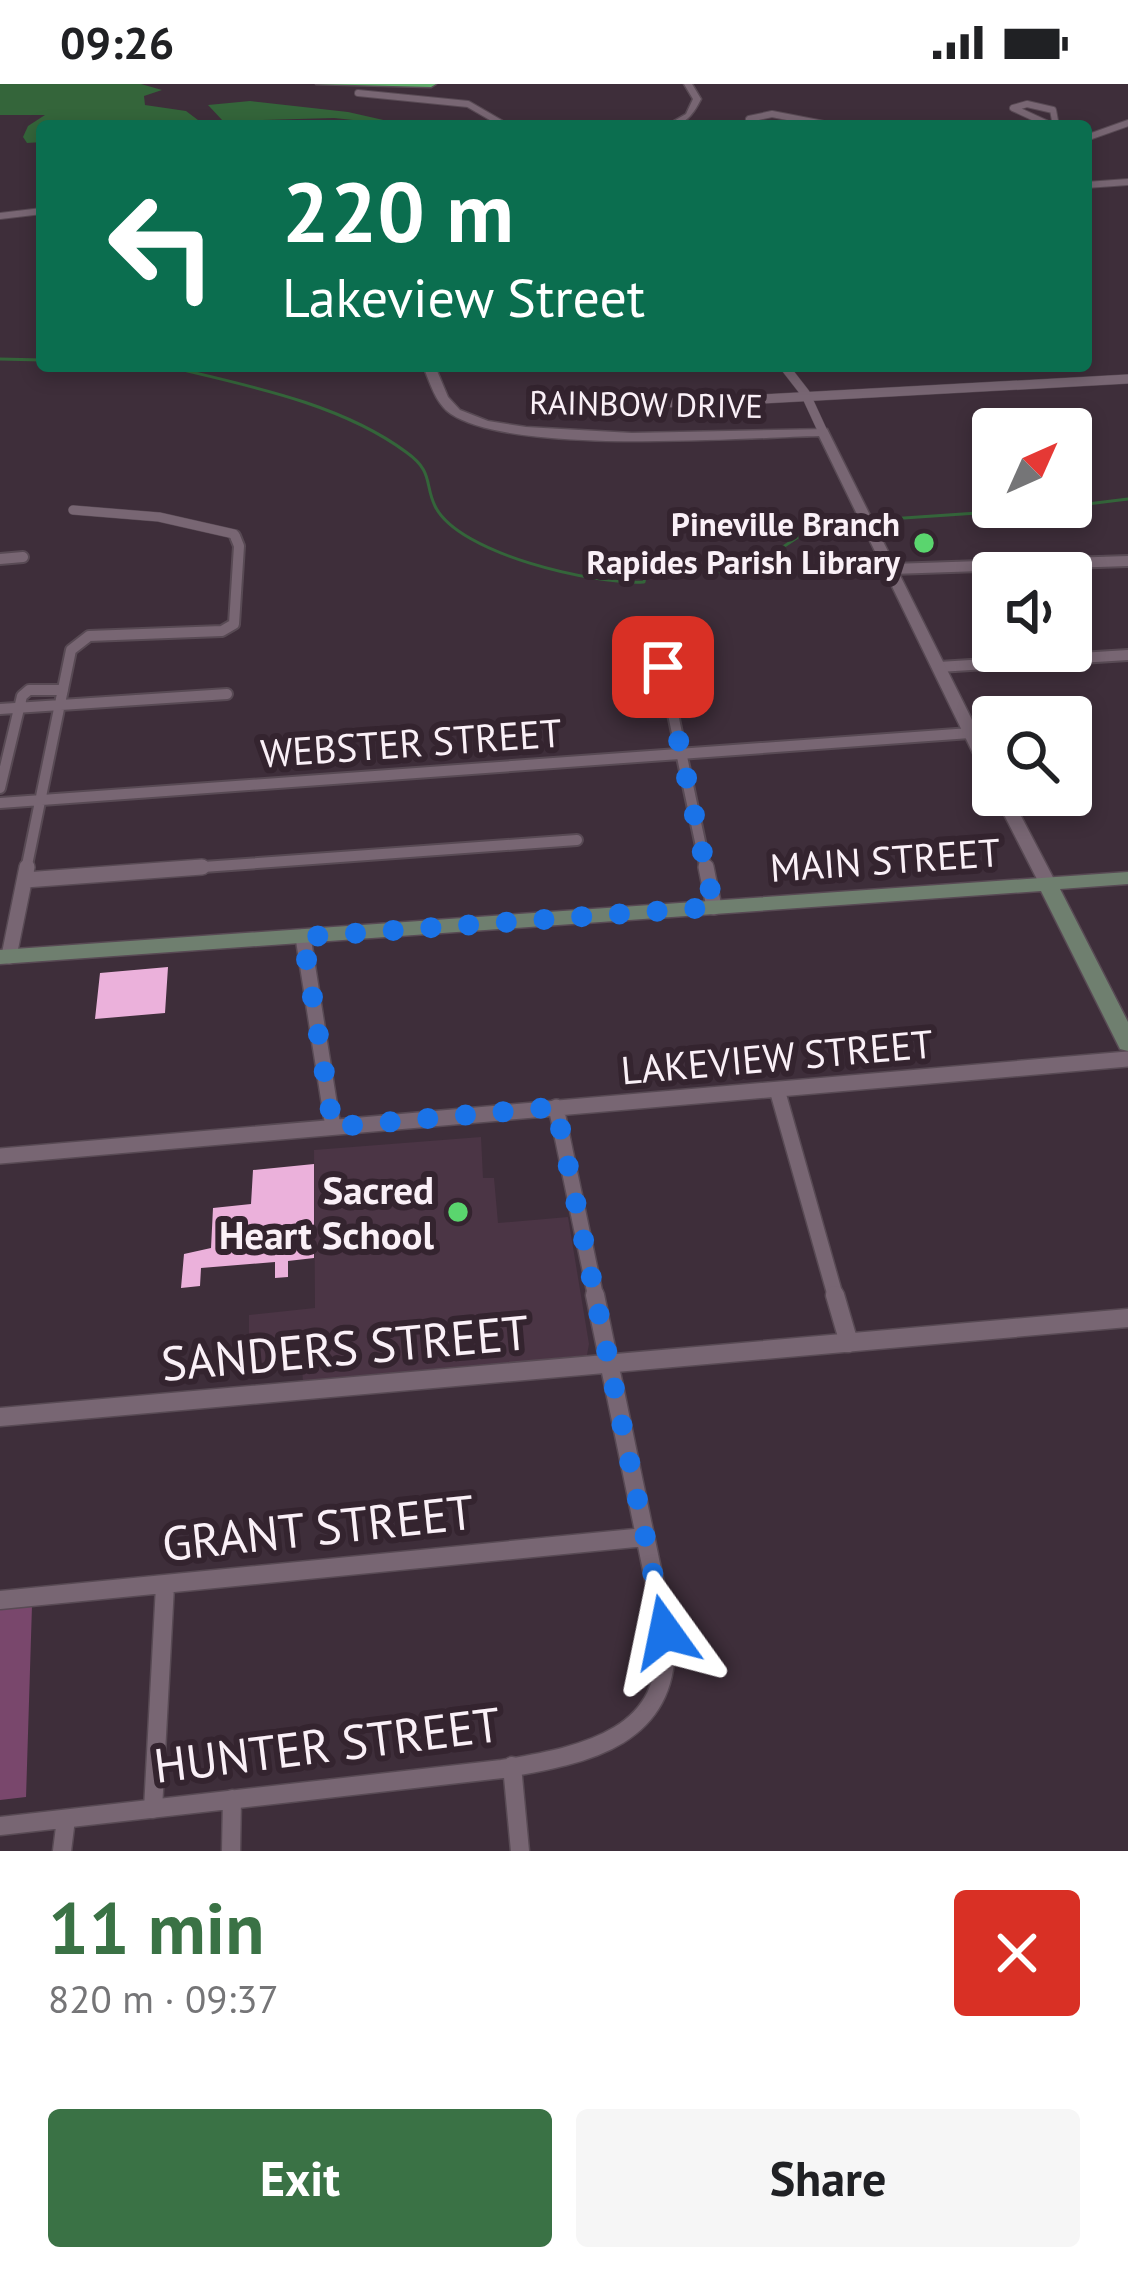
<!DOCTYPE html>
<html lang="en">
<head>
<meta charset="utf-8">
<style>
	body { margin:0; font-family:"PT Sans",sans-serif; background:#f6f6f6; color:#202124; height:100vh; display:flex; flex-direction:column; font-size:45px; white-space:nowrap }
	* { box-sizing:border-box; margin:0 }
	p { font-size:39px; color:#757577 }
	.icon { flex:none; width:66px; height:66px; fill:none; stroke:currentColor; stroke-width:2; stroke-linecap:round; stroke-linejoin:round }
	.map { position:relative; height:1767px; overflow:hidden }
	.details { display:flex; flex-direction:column; background:#fff; flex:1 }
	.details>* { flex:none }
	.top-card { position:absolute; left:36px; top:36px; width:1056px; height:252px; border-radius:12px; box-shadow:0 6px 18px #0003; background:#0b6e4f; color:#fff; overflow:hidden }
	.needle { width:78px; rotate:45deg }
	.fabs { position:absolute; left:972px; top:324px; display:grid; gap:24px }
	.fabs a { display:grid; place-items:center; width:120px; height:120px; border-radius:12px; background:#fff; box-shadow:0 6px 18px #0003; font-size:60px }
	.pin { position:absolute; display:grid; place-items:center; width:102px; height:102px; color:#fff; margin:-51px; border-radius:24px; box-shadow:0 6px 18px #0006 }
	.me { position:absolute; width:132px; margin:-66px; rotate:348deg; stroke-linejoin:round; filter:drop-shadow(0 0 9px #0008) }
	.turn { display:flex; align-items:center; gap:42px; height:252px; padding:0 48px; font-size:54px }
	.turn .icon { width:156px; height:156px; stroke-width:2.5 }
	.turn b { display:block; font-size:84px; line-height:102px }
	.round { display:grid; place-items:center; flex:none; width:126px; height:126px; border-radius:12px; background:#f6f6f6 }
	.head { display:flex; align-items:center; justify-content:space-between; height:204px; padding:0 48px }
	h1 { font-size:72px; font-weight:800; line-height:90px; color:#3a7245 }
	.button { display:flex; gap:24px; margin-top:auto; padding:24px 48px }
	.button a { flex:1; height:138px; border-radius:12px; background:#3a7245; color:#fff; font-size:48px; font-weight:800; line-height:138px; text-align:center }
	.button a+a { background:#f6f6f6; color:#202124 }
	.status { display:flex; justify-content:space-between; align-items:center; height:84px; padding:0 60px; background:#fff; direction:ltr }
	.status svg { height:33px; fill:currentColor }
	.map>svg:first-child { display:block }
</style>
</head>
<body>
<div class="status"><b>09:26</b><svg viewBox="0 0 49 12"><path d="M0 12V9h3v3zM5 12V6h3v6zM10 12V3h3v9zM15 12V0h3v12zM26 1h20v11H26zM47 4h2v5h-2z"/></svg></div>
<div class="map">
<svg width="1128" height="1767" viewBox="0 0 1128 1767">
	<rect width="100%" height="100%" fill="#3e2e3a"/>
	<path fill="#4b3545" d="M481 1053 483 1094H494L498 1139 568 1133 589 1260 587 1271 303 1299 302 1283 249 1289V1231L315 1224 314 1066Z"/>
	<path fill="#79476c" d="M32 1522 26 1713 0 1716V1524Z"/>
	<path fill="#34653a" d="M0 0H141L162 6 144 12 145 21 186 27 198 36 194 42H42V58L27 59 23 53 28 42 45 31H0Z
		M250 17 348 28 410 42 334 34 223 37 208 21Z"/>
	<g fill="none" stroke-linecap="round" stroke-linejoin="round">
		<path stroke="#34653a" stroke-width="3" d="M0 275 42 276
			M166 282C245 301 340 319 406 368 434 388 424 399 435 422 458 470 595 501 644 498L646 488 673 481 741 491 807 447 832 437
			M1071 422 1128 415
			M889 435 1064 423"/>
	</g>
	<path fill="#ebb1db" d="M168 883 165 929 95 935 100 889Z
		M314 1080V1174L288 1177V1193L275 1194V1178L201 1184 200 1202 181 1204 184 1170 211 1164 213 1124 251 1120 253 1086Z"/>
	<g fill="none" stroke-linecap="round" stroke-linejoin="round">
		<defs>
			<path id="minor-far4" d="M358 9 468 20 506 42
				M758 42 749 35 772 30 834 42
				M1052 42 1013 24 1027 20 1053 26 1056 42
				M1086 54 1128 39
				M1086 101 1128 98
				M0 132 42 127"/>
			<path id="minor-far3" d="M784 282 805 309 823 348
				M648 311 650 319 709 318 1128 295
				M73 426 159 433 234 450 236 455"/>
			<path id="minor-far2" d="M0 475 23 473
				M892 485 1128 477
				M663 583 706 786
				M939 583 1128 571
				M0 625 227 610
				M0 704 22 612 29 606H63
				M0 719 970 649
				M26 786 71 566 89 552 222 547 234 540 239 462 235 452
				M161 786 577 756"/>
			<path id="minor-far1" d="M706 783 714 823
				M25 796 202 783
				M303 853 333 1043
				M9 872 27 783
				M778 1009 836 1214
				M556 1023 596 1214
				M0 1072 1128 975"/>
			<path id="minor" d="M835 1211 849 1259
				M0 1333 1128 1234
				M0 1516 645 1453
				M512 1682 520 1767
				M153 1725 165 1502
				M0 1742 502 1685C586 1671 675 1654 665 1548L595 1211
				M62 1767 66 1735
				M231 1767 232 1715"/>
			<path id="tertiary" d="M684 0H692L701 15C693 31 685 42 665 42L686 30 693 15Z
				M423 282H435L448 313 460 326 488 337 526 343 632 349 827 345 993 678V699L985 694 819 352C738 354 514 371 451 330 435 319 430 298 423 282Z
				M994 711H1010L1057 801 1054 805H1042Z"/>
			<path id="secondary" d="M1128 788V800L1060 805 1128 938V967L1120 965 1041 807 0 880V866Z"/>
			<path id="trunk" d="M316 0H436L431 3Z"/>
		</defs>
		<use href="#minor-far4" stroke="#584a54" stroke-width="8"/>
		<use href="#minor-far3" stroke="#584a54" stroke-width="10"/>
		<use href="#minor-far2" stroke="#584a54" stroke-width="14"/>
		<use href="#minor-far1" stroke="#584a54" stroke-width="18"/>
		<use href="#minor" stroke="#584a54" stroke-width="21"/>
		<use href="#tertiary" stroke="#584a54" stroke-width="3"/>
		<use href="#secondary" stroke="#584a54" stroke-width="3"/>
		<use href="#trunk" stroke="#584a54" stroke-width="3"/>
		<use href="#minor-far4" stroke="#786673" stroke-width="6"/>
		<use href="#minor-far3" stroke="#786673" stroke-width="9"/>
		<use href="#minor-far2" stroke="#786673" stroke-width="10"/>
		<use href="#minor-far1" stroke="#786673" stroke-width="15"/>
		<use href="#minor" stroke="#786673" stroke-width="18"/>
		<use href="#tertiary" fill="#786673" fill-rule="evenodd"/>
		<use href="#secondary" fill="#6f7f6f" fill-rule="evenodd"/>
		<use href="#trunk" fill="#5fa96a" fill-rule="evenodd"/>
	</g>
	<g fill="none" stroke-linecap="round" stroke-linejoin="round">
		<path stroke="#1a73e8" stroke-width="21" stroke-dasharray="0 37.8" d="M663 583 714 823 303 853 333 1043 556 1023 665 1548"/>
	</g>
	<g fill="#5ad56e" stroke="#34242f" stroke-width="4.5">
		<circle cx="924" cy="459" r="12"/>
		<circle cx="458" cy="1128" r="12"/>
	</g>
	<g text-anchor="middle" stroke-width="12" stroke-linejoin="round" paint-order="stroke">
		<g font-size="33" fill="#faf0f7" stroke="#34242f">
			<text transform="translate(646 320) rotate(1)" y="12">RAINBOW DRIVE</text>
		</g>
		<g font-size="33" font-weight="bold" fill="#faf0f7" stroke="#34242f" text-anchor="end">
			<text x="900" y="452">Pineville Branch<tspan x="900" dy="38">Rapides Parish Library</tspan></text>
		</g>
		<g font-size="39" fill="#faf0f7" stroke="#34242f">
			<text transform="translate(411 659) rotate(-4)" y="14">WEBSTER STREET</text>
			<text transform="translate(885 776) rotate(-4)" y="14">MAIN STREET</text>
			<text transform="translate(777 973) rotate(-5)" y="14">LAKEVIEW STREET</text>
		</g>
		<g font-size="39" font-weight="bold" fill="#faf0f7" stroke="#34242f" text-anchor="end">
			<text x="434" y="1120">Sacred<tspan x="434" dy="45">Heart School</tspan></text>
		</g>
		<g font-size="48" fill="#faf0f7" stroke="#34242f">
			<text transform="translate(345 1264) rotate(-5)" y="17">SANDERS STREET</text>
			<text transform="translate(318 1444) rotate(-6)" y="17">GRANT STREET</text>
			<text transform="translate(327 1661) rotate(-7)" y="17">HUNTER STREET</text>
		</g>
	</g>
</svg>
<div class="fabs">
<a><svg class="needle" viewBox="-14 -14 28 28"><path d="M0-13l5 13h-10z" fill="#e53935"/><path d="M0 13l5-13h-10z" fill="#757577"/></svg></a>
<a><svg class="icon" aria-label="sound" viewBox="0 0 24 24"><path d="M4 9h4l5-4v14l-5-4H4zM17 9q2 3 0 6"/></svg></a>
<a><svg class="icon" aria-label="search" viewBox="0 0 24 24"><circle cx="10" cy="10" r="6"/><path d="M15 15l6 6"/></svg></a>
</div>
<div class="pin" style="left:663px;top:583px;background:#d93025"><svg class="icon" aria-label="arrive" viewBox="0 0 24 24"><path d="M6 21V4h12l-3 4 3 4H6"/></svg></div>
<svg class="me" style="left:665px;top:1548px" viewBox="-20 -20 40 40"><path d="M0-17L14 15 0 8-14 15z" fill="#1a73e8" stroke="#fff" stroke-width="4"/></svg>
<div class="top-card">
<div class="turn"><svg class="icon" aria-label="left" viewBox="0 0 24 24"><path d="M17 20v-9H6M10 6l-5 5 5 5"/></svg><div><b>220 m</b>Lakeview Street</div></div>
</div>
</div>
<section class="details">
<div class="head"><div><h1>11 min</h1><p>820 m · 09:37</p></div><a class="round" style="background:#d93025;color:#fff"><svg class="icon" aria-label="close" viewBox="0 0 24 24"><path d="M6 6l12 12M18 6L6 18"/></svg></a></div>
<div class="button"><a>Exit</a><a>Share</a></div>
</section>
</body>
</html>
